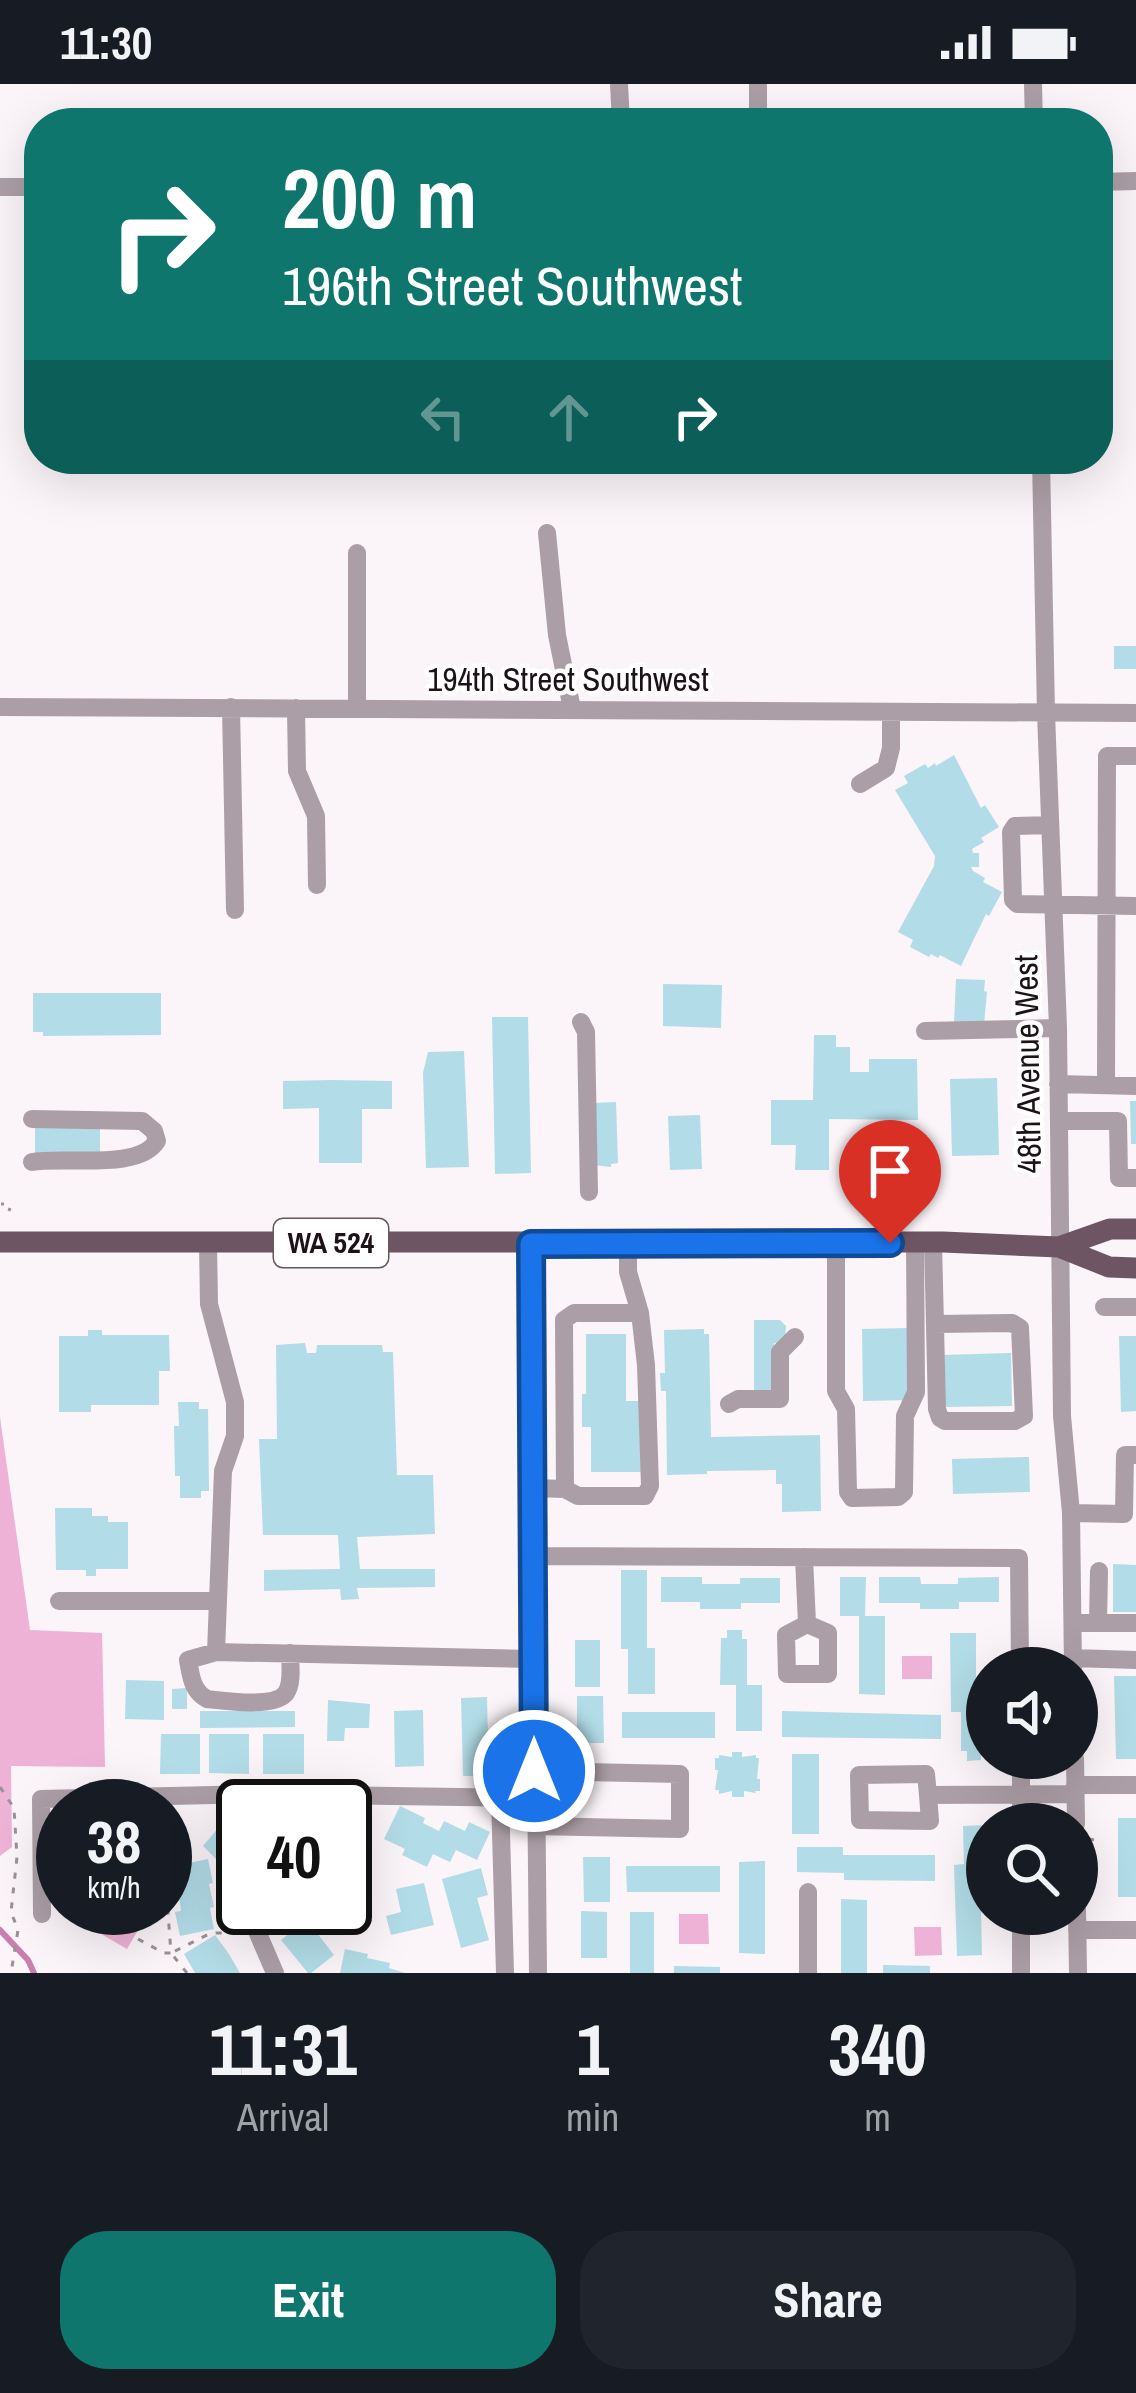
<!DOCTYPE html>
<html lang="en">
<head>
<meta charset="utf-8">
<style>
	body { margin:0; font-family:"Archivo Narrow",sans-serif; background:#20242c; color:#f1f3f6; height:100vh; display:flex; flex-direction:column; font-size:45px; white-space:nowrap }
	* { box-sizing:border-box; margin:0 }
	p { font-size:39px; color:#9ea1a6 }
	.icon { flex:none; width:66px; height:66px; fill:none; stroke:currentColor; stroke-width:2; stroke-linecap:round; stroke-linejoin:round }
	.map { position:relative; height:1889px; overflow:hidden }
	.drawer { display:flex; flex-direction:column; background:#171b24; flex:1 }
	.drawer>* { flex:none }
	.hud { position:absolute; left:24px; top:24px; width:1089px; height:366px; border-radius:48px; box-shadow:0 12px 48px #0002; background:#0f766e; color:#fff; overflow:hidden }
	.controls { position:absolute; left:966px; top:1563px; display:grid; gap:24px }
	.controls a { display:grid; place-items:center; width:132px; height:132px; border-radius:50%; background:#171b24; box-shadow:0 12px 48px #0002; font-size:60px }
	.speed { position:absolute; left:36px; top:1695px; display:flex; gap:24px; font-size:60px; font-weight:700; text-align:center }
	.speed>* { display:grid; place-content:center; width:156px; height:156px; border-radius:50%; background:#171b24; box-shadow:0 12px 48px #0002; line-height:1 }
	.speed small { font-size:30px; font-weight:400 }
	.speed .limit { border:6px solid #111; border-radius:18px; background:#fff; color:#111 }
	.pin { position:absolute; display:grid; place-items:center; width:102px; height:102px; color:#fff; margin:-123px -51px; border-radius:50% 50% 50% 0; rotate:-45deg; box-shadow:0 0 12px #0007 }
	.pin .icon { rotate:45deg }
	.me { position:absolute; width:132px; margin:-66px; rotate:0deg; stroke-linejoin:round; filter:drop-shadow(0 0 9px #0008) }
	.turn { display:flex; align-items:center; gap:42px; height:252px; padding:0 60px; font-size:54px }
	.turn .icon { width:156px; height:156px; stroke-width:2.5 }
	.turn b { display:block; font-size:84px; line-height:102px }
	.lanes { display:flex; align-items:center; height:114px; padding:0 60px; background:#0003; justify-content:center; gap:60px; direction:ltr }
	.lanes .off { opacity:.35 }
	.eta { display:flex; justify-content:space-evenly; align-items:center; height:204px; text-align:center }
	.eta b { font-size:72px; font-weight:700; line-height:84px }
	.button { display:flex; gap:24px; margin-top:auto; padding:24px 60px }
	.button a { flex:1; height:138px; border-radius:48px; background:#0f766e; color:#fff; font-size:48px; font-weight:700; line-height:138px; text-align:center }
	.button a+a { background:#20242c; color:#f1f3f6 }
	.status { display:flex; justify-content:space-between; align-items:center; height:84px; padding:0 60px; background:#171b24; direction:ltr }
	.status svg { height:33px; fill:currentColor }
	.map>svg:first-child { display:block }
</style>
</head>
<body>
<div class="status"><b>11:30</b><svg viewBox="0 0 49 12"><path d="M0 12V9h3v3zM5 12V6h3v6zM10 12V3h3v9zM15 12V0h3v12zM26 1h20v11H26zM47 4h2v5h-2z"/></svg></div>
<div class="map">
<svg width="1136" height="1889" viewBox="0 0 1136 1889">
	<rect width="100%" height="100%" fill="#fbf4f8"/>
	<path fill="#edb2d5" d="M0 1333 30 1546 102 1549 105 1683 11 1682 12 1763 0 1772Z
		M902 1572H932V1595H902Z
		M107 1828 138 1846 127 1865 96 1847Z
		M679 1830H708L709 1860H679Z
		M914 1843H941L942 1871 915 1872Z"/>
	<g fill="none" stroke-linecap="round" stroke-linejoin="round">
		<path stroke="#ca7ead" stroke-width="6" d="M0 1846 28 1876 34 1889"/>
	</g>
	<path fill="#b2dce7" d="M1114 562H1136V585H1114Z
		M954 671 981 724 985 721 999 743 981 754 984 758 972 765 973 769H979V783H971L973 787 985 794 983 798 1002 808 989 832 986 830 961 882 940 871 938 874 931 870 929 873 910 863 913 856 898 848 934 782 935 772 895 706 908 699 904 692 925 680 928 684 935 679 936 682Z
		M956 895 985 896 984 907 987 908 984 940 954 939Z
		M663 900 722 901 721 944 663 942Z
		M33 909H161V951L43 952V948H33Z
		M492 933H528L531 1089 495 1090Z
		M814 951H836V963H850V988H869V975H917L918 1036 829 1035V1086H795L796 1061H771V1016H813Z
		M464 967 469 1083 426 1084 423 989 428 968Z
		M997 994 999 1071 952 1072 950 995Z
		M332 996 392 997V1025H362V1079H319V1024L283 1025V997Z
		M1130 1017H1136V1060H1131Z
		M616 1018 618 1079 611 1080V1083L593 1081V1019Z
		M700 1031 702 1085 670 1086 668 1032Z
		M35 1039 100 1040V1069H35Z
		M754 1236H780L786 1242 785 1256 782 1259H774V1307L754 1311Z
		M908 1244 909 1316 863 1317 862 1245Z
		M704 1245V1250H709L711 1353 820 1351 821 1427 782 1428V1400H776V1386L707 1387V1390L667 1391 666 1307H661L660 1289H665L664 1246Z
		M88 1246H102V1251H169L170 1287H159V1321H91V1328H59V1252H88Z
		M586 1250H626V1317H643V1388H591V1343H582V1310H586Z
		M1119 1252H1136V1327L1121 1328Z
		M305 1259 307 1269H316L317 1261H382L383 1268H393L397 1391H433L435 1450 357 1453 360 1485H435V1503L357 1504 359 1515 341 1516 340 1505 264 1507V1486L340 1485 338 1451H263L259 1355H277L276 1261Z
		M1011 1269 1012 1322 943 1323 942 1271Z
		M178 1318H199V1325H208L209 1407H201V1414H180V1392H175L174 1342H179Z
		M1029 1373 1030 1408 953 1410 952 1375Z
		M55 1424H92V1432H108V1438H128V1485H96V1492H86V1486H56Z
		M1113 1480 1136 1481V1528H1113Z
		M621 1486H647V1564H655V1610H628V1565H621Z
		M661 1493H702V1500H740V1494H780V1519H741V1525H700V1518H661Z
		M840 1493H866L865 1532H885V1611L859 1610V1532H840Z
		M879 1493H920L921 1500H958V1494L999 1493V1518H959V1525H920V1519H879Z
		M727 1546H742V1555H747V1601H762V1647H736V1601H720L721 1554H727Z
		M950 1549H976V1627H987V1668H981V1676L967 1677V1667H961V1628H951Z
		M575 1556H600V1603H575Z
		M1114 1592H1136V1675H1116Z
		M126 1596 164 1597V1636L125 1635Z
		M187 1604V1625H172V1605Z
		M577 1612H603L604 1659H577Z
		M487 1613 489 1692H463L461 1614Z
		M328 1616 370 1620 369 1644H345L344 1657H327Z
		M423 1626 424 1682 395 1683 394 1627Z
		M200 1627H295V1643L200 1644Z
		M782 1627 941 1631V1655L782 1653Z
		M622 1628H715V1654H622Z
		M161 1650H200V1690H160Z
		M209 1650H249V1690L209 1689Z
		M263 1650H304V1690H263Z
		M732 1668H742V1673L756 1671V1674H759L757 1695H760V1707H755L756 1709 744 1707V1713H732V1707L719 1710V1706H715L718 1686H715V1674H719V1671L732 1673Z
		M792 1670H819V1750H792Z
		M350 1719 372 1745 355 1759 358 1762 345 1774V1723Z
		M400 1722 425 1734 423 1739 439 1747 444 1737 465 1747 469 1738 490 1748 477 1776 456 1766 450 1778 433 1770 427 1783 402 1771 405 1765 384 1755Z
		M235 1724 241 1729 243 1727V1772L228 1787 203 1762Z
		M1118 1734H1136V1813H1118Z
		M987 1741V1780H980L982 1871 957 1872 954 1781 964 1780 963 1742Z
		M165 1744 178 1747 171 1778 165 1777Z
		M797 1763H843V1771H935V1797L844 1796V1789L797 1788Z
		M583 1773H610V1818H584Z
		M208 1775 213 1799 209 1800 214 1823 210 1824 214 1845 180 1852 175 1828 181 1827 175 1782Z
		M765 1777V1870L739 1869V1778Z
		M626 1782H720V1808H627Z
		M481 1784 488 1811 477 1814 489 1856 461 1864 442 1795Z
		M424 1799 434 1841 391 1851 386 1832 401 1828 396 1805Z
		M841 1815 867 1816V1889H841Z
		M581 1827 607 1828V1874H581Z
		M630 1828H654V1889H630Z
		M307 1836 334 1871 311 1889H308L281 1856Z
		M215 1851 229 1870 240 1889H195L184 1870Z
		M345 1865 368 1870 367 1874 390 1879 389 1884 405 1889H340Z
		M883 1881 930 1882V1889H883Z
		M674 1882 720 1883V1889H674Z"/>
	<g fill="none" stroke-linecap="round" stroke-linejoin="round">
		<path stroke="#9a9196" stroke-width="3" stroke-dasharray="6 9" stroke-linecap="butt" d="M1 1120H4
			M9 1127 10 1124
			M0 1703 14 1724 17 1773 11 1828 18 1846 11 1889
			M1089 1755 1094 1756
			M138 1855 164 1869H171L168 1829 173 1803 170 1788 165 1787
			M187 1889 171 1869 211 1849H228"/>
		<path stroke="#ac9ea6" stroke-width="18" d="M619 0 621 39
			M758 0V39
			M1033 0 1034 39
			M1098 98 1136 97
			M0 103H39
			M1041 375 1046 629 1058 944 1062 1332 1071 1429 1073 1584
			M547 449 557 551 572 625
			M357 469V624
			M0 623 1136 629
			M231 623 235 826
			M296 624 297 687 316 732 317 801
			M860 700 886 684 891 664V628
			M1050 741 1015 742 1011 748 1013 816 1017 820 1136 822
			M581 938 586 948 589 1108
			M925 947 1058 944
			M1058 1000 1136 1002
			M1106 1001 1107 672H1136
			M1059 1037H1118L1119 1094H1136
			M32 1078C66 1072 138 1087 157 1057L154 1047 142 1037 32 1035
			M933 1158 937 1325 940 1334 945 1337H1015L1024 1332 1020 1244 1012 1239 935 1240
			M208 1159 209 1220 235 1318V1352L223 1387 216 1568
			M836 1159V1307L846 1325 848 1408 852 1414 898 1413 904 1408 905 1332 916 1308 915 1159
			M531 1160 538 1889
			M1104 1223H1136
			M729 1320 738 1315H780V1268L795 1253
			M532 1404 565 1405 578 1412H645L650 1402 646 1281 640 1229 628 1188V1159
			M565 1405 564 1236 574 1229H640
			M1071 1429 1124 1430 1125 1371H1136
			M533 1472 1019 1474 1020 1584
			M804 1473 807 1540 828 1549V1590H787L786 1551 807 1540
			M59 1517H218
			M1073 1539H1136
			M1098 1539 1099 1487
			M290 1569C290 1580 293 1599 286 1609 275 1624 224 1617 207 1615 192 1607 191 1592 188 1576L216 1568 533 1575
			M1073 1574 1136 1576
			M1021 1674V1740
			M1075 1674 1076 1740
			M534 1687 680 1690V1745L534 1742
			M1075 1701H1136
			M928 1711 930 1737 860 1736 859 1691 926 1690 928 1711 1075 1710
			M500 1714 505 1889
			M243 1802 239 1806 243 1815
			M247 1824 275 1889
			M1077 1825 1078 1889
			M42 1830 41 1715 258 1710 534 1714
			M1077 1846H1136
			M808 1889V1808
			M1021 1889V1830"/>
		<path stroke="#6e5564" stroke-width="21" d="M0 1158H943L1059 1163 1109 1183 1136 1184
			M1059 1163 1110 1145H1136"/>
	</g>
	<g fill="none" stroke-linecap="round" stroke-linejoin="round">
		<defs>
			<path id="route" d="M534 1687 531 1160 890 1159"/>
		</defs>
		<use href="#route" stroke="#114b97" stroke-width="30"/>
		<use href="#route" stroke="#1a73e8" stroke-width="21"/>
	</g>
	<g text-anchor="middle" stroke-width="9" stroke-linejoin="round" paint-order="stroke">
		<rect fill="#fff" stroke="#62595e" stroke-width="3" x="274" y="1135" width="114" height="48" rx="9"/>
		<g font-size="30" font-weight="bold" fill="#1e1219">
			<text x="331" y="1169">WA 524</text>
		</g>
		<g font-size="33" fill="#1e1219" stroke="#fff">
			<text x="568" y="607">194th Street Southwest</text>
			<text transform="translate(1027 980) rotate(-91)" y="12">48th Avenue West</text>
		</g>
	</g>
</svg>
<div class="controls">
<a><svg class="icon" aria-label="sound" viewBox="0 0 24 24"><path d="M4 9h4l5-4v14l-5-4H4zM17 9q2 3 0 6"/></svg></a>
<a><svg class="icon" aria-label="search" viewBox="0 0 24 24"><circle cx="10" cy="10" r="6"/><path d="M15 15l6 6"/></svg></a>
</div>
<div class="speed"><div>38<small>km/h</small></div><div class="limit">40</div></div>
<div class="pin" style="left:890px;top:1159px;background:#d93025"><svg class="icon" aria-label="arrive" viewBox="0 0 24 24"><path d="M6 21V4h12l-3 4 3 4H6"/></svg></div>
<svg class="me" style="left:534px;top:1687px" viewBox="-20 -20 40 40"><circle r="17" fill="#1a73e8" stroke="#fff" stroke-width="3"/><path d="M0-11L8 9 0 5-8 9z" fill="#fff"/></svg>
<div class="hud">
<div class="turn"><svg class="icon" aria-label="right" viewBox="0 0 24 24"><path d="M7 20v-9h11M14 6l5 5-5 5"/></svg><div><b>200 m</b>196th Street Southwest</div></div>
<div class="lanes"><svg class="icon off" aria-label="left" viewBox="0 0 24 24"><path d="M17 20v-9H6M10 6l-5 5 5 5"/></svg><svg class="icon off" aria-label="ahead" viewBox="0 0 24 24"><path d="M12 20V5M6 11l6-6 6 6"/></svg><svg class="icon" aria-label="right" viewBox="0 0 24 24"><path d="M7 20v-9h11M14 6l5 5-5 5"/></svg></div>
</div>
</div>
<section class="drawer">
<div class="eta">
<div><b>11:31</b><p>Arrival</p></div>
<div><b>1</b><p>min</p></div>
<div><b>340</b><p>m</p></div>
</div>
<div class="button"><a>Exit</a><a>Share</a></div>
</section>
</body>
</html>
